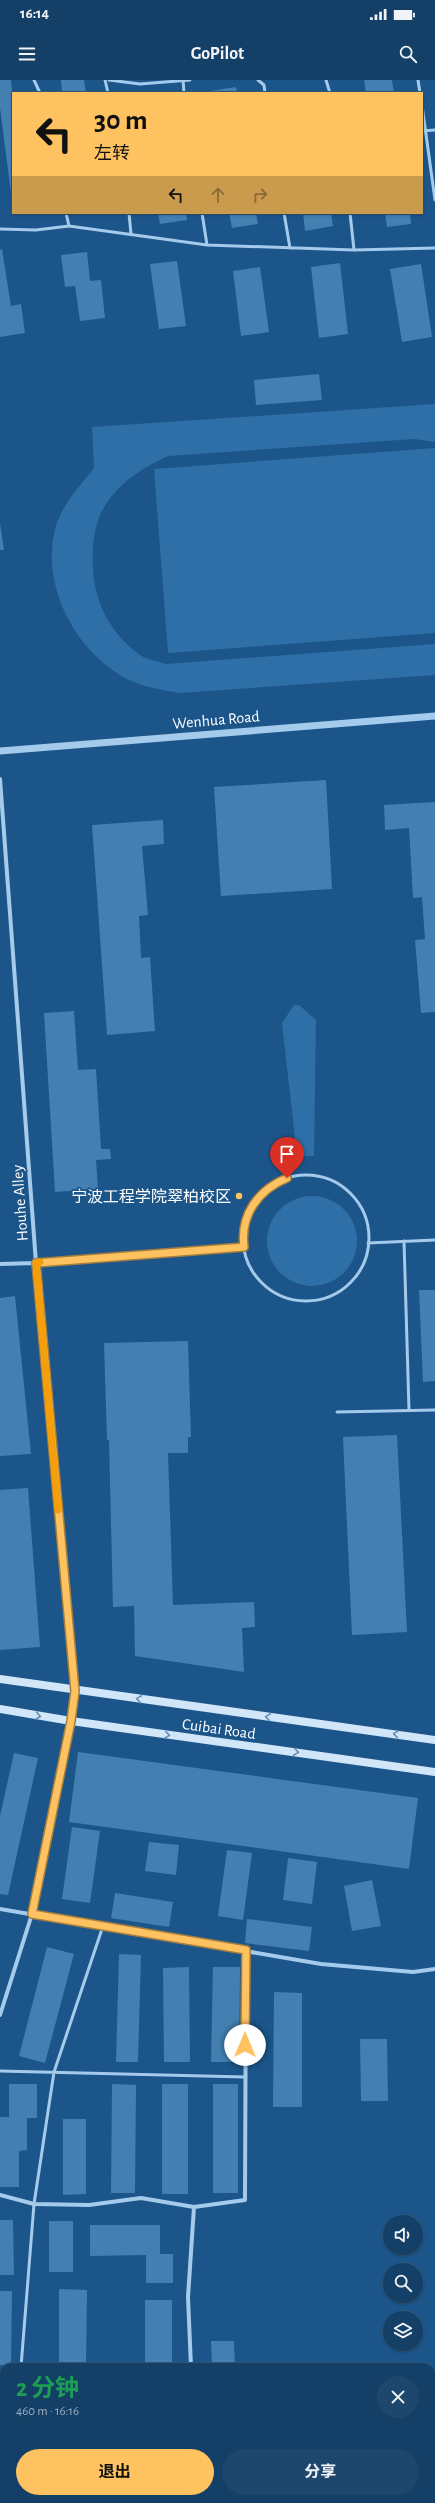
<!DOCTYPE html>
<html lang="zh">
<head>
<meta charset="utf-8">
<style>
	body { margin:0; font-family:"Alegreya Sans","Noto Sans SC",sans-serif; background:#1d476d; color:#f1f3f6; height:100vh; display:flex; flex-direction:column; font-size:15px; white-space:nowrap }
	* { box-sizing:border-box; margin:0 }
	p { font-size:13px; color:#9dafc0 }
	.icon { flex:none; width:22px; height:22px; fill:none; stroke:currentColor; stroke-width:2; stroke-linecap:round; stroke-linejoin:round }
	.map { position:relative; flex:1; overflow:hidden }
	.side { position:absolute; left:0px; top:2283px; width:435px; height:140px; display:flex; flex-direction:column; background:#144067; border-radius:12px 12px 0 0; box-shadow:0 1px 3px #0004,0 0 0 1px #33597b }
	.side>* { flex:none }
	.top-card { position:absolute; left:12px; top:12px; width:411px; height:122px; border-radius:0px; box-shadow:0 1px 3px #0004,0 0 0 1px #33597b; background:#fec261; color:#111; overflow:hidden }
	.fabs { position:absolute; left:383px; top:2135px; display:grid; gap:8px }
	.fabs a { display:grid; place-items:center; width:40px; height:40px; border-radius:50%; background:#144067; box-shadow:0 1px 3px #0004,0 0 0 1px #33597b; font-size:20px }
	.pin { position:absolute; display:grid; place-items:center; width:34px; height:34px; color:#fff; margin:-41px -17px; border-radius:50% 50% 50% 0; rotate:-45deg; box-shadow:0 0 4px #0007 }
	.pin .icon { rotate:45deg }
	.me { position:absolute; width:44px; margin:-22px; rotate:0deg; stroke-linejoin:round; filter:drop-shadow(0 0 3px #0008) }
	.turn { display:flex; align-items:center; gap:14px; height:84px; padding:0 16px; font-size:18px }
	.turn .icon { width:52px; height:52px; stroke-width:2.5 }
	.turn b { display:block; font-size:28px; line-height:34px }
	.lanes { display:flex; align-items:center; height:38px; padding:0 16px; background:#0003; justify-content:center; gap:20px; direction:ltr }
	.lanes .off { opacity:.35 }
	.round { display:grid; place-items:center; flex:none; width:42px; height:42px; border-radius:21px; background:#1d476d }
	.head { display:flex; align-items:center; justify-content:space-between; height:68px; padding:0 16px }
	h1 { font-size:24px; font-weight:700; line-height:30px; color:#1e9e55 }
	.primary-button { display:flex; gap:8px; margin-top:auto; padding:8px 16px }
	.primary-button a { flex:1; height:46px; border-radius:24px; background:#fec261; color:#111; font-size:16px; font-weight:700; line-height:46px; text-align:center }
	.primary-button a+a { background:#1d476d; color:#f1f3f6 }
	.status { display:flex; justify-content:space-between; align-items:center; height:28px; padding:0 20px; background:#144067; direction:ltr }
	.status svg { height:11px; fill:currentColor }
	header { display:flex; justify-content:space-between; align-items:center; height:52px; padding:0 16px; background:#144067; font-size:18px; font-weight:700 }
	.map>svg:first-child { display:block }
</style>
</head>
<body>
<div class="status"><b>16:14</b><svg viewBox="0 0 49 12"><path d="M0 12V9h3v3zM5 12V6h3v6zM10 12V3h3v9zM15 12V0h3v12zM26 1h20v11H26zM47 4h2v5h-2z"/></svg></div>
<header><svg class="icon" aria-label="menu" viewBox="0 0 24 24"><path d="M4 6h16M4 12h16M4 18h16"/></svg>GoPilot<svg class="icon" aria-label="search" viewBox="0 0 24 24"><circle cx="10" cy="10" r="6"/><path d="M15 15l6 6"/></svg></header>
<div class="map">
<svg width="435" height="2423" viewBox="0 0 435 2423">
	<rect width="100%" height="100%" fill="#1b5589"/>
	<path fill="#2e6fa7" d="M435 324V362L414 359 168 376C142 388 118 403 103 429 97 439 94 454 93 466 90 510 103 548 140 575 147 580 158 581 166 584L435 564V595L180 613C163 610 143 607 127 599 75 572 39 504 56 446 63 423 80 406 94 388L92 347Z
		M435 368V553L168 573 154 389Z
		M294 925H299L316 940 314 1076H297L282 943Z
		M267 1161a45 45 0 1 1 90 0a45 45 0 1 1-90 0Z"/>
	<path fill="#447fb2" d="M0 0H11L13 20V128L0 28Z
		M61 0H84L86 13H62Z
		M364 0H392L394 13H366Z
		M236 7 237 13H210V11Z
		M158 133H186L187 140 160 144Z
		M229 133H256L258 144 232 148Z
		M303 133H331L333 146 305 151Z
		M385 133H410L411 144 387 147Z
		M2 169 11 226 21 224 25 253 0 257V170Z
		M87 172 90 201 101 200 105 238 80 241 75 206 65 207 61 175Z
		M177 181 186 246 159 249 150 184Z
		M340 183 348 254 319 258 311 187Z
		M421 184 432 257 402 262 390 189Z
		M260 187 269 252 241 256 233 191Z
		M319 294 322 320 256 325 254 300Z
		M0 443 4 470H0Z
		M326 700 332 809 221 816 214 707Z
		M435 722V932L421 933 415 860 425 859 422 817 413 818 409 748 385 750 384 725Z
		M163 740 164 764 142 766 148 835 139 836 141 878 150 877 155 951 107 955 92 745Z
		M74 931 78 990 96 989 101 1069H110L111 1079 96 1080 98 1109 55 1112 44 933Z
		M419 1210H435V1301L423 1302Z
		M15 1216 31 1374 0 1376V1218Z
		M188 1261 191 1357H188V1373H168L173 1525 254 1522 255 1547 242 1548 244 1592 135 1576 134 1526 113 1527 109 1360H107L104 1263Z
		M397 1355 407 1552 352 1555 343 1357Z
		M28 1408 40 1567 0 1570V1410Z
		M78 1672 418 1718 409 1789 69 1742Z
		M14 1673 38 1678 8 1815 0 1814V1736Z
		M72 1747 100 1751 90 1823 62 1819Z
		M149 1762 179 1765 176 1795 145 1791Z
		M227 1770 252 1773 243 1840 218 1836Z
		M288 1778 317 1782 312 1824 283 1820Z
		M372 1800 381 1846 352 1851 344 1806Z
		M115 1813 173 1822 169 1847 111 1838Z
		M247 1839 312 1847 309 1871 245 1863Z
		M47 1867 74 1874 45 1983 19 1976Z
		M119 1874 141 1875 138 1982H116Z
		M189 1887 190 1982H164L163 1888Z
		M213 1887H240L239 1982H211Z
		M274 1912 302 1913V2027H273Z
		M360 1959H387L388 2021H361Z
		M9 2004H37V2038H27V2070L19 2071V2107H0V2037H9Z
		M112 2004 136 2005 135 2113H111Z
		M162 2004H188V2114H162Z
		M213 2004H238V2113H213Z
		M63 2039H86V2114L63 2115Z
		M0 2140H13L14 2195H0Z
		M49 2141H73V2192H49Z
		M90 2145H160V2174H173V2203H146V2175L90 2176Z
		M59 2209 87 2210 86 2285 59 2284Z
		M0 2211H12L11 2285H0Z
		M145 2220H172V2287H145Z
		M211 2261H234L235 2287H212Z
		M0 2298H4V2407H0Z
		M41 2419H114V2423H41Z
		M142 2419H174V2423H142Z
		M208 2419H226V2423H208Z
		M267 2419H308V2423H268Z"/>
	<g fill="none" stroke-linecap="round" stroke-linejoin="round">
		<path stroke="#a4cbec" stroke-width="3" d="M34 0 40 13
			M105 0 108 13
			M109 0 140 4 190 0
			M183 0 184 13
			M258 0 264 5 265 13
			M326 0 330 13
			M418 0 420 13
			M422 25 435 120
			M422 51 435 50
			M66 133 69 146
			M129 133 131 154
			M202 133 207 165
			M284 133 290 168
			M350 133 354 170
			M0 149 36 150 69 146 207 165 354 170 435 168
			M243 1158a63 63 0 1 1 126 0a63 63 0 1 1-126 0Z
			M404 1161 409 1330
			M368 1163 435 1160
			M36 1183 244 1167
			M337 1332 435 1330
			M0 1991 245 1997
			M21 2287 34 2124 54 1992 103 1846
			M15 2423V2419"/>
		<path stroke="#a4cbec" stroke-width="4" d="M0 699 36 1183 75 1611 71 1641 32 1834 0 1935
			M0 1184 36 1183
			M0 1829 321 1884 413 1892 435 1889
			M0 2115 34 2124 89 2125 141 2118 194 2127
			M191 2287 188 2217 194 2127 245 2120 246 1870
			M186 2423 187 2419"/>
		<path stroke="#a4cbec" stroke-width="7" d="M0 671 435 636"/>
		<path stroke="#d1e6f9" stroke-width="8" d="M0 1599 435 1660
			M0 1629 71 1641 435 1692"/>
	</g>
	<defs><path id="oneway-chevron" d="M-2-3.5L2.5 0L-2 3.5" fill="none" stroke-width="1.6" stroke-linecap="round" stroke-linejoin="round"/></defs>
	<g stroke="#648fb6">
		<use href="#oneway-chevron" transform="translate(139 1619) rotate(-172)"/>
		<use href="#oneway-chevron" transform="translate(38 1636) rotate(10)"/>
		<use href="#oneway-chevron" transform="translate(268 1637) rotate(-172)"/>
		<use href="#oneway-chevron" transform="translate(396 1654) rotate(-172)"/>
		<use href="#oneway-chevron" transform="translate(167 1655) rotate(8)"/>
		<use href="#oneway-chevron" transform="translate(296 1672) rotate(8)"/>
	</g>
	<g fill="none" stroke-linecap="round" stroke-linejoin="round">
		<defs>
			<path id="route" d="M245 1965 246 1870 32 1834 71 1641 75 1611 36 1183 244 1167C240 1135 258 1110 287 1098"/>
		</defs>
		<use href="#route" stroke="#a57e3f" stroke-width="10"/>
		<use href="#route" stroke="#fec261" stroke-width="7"/>
		<path stroke="#f59e0b" stroke-width="7" d="M40 1182 36 1183 58 1430"/>
	</g>
	<circle fill="#fec261" stroke="#1b5589" stroke-width="1.5" cx="239" cy="1116" r="4"/>
	<g text-anchor="middle" stroke-width="3.5" stroke-linejoin="round" paint-order="stroke">
		<g font-size="16" fill="#fff" stroke="#1b5589">
			<text transform="translate(216 639) rotate(-5)" y="6">Wenhua Road</text>
			<text transform="translate(19 1123) rotate(-94)" y="6">Houhe Alley</text>
			<text transform="translate(219 1648) rotate(8)" y="6">Cuibai Road</text>
		</g>
		<g font-size="16" fill="#fff" stroke="#1b5589" text-anchor="end">
			<text x="231" y="1122">宁波工程学院翠柏校区</text>
		</g>
	</g>
</svg>
<div class="fabs">
<a><svg class="icon" aria-label="sound" viewBox="0 0 24 24"><path d="M4 9h4l5-4v14l-5-4H4zM17 9q2 3 0 6"/></svg></a>
<a><svg class="icon" aria-label="search" viewBox="0 0 24 24"><circle cx="10" cy="10" r="6"/><path d="M15 15l6 6"/></svg></a>
<a><svg class="icon" aria-label="layers" viewBox="0 0 24 24"><path d="M12 4l9 5-9 5-9-5zM3 14l9 5 9-5"/></svg></a>
</div>
<div class="pin" style="left:287px;top:1098px;background:#d93025"><svg class="icon" aria-label="arrive" viewBox="0 0 24 24"><path d="M6 21V4h12l-3 4 3 4H6"/></svg></div>
<svg class="me" style="left:245px;top:1965px" viewBox="-20 -20 40 40"><circle r="19" fill="#fff"/><path d="M0-13L10 11 0 6-10 11z" fill="#fec261"/></svg>
<div class="top-card">
<div class="turn"><svg class="icon" aria-label="left" viewBox="0 0 24 24"><path d="M17 20v-9H6M10 6l-5 5 5 5"/></svg><div><b>30 m</b>左转</div></div>
<div class="lanes"><svg class="icon" aria-label="left" viewBox="0 0 24 24"><path d="M17 20v-9H6M10 6l-5 5 5 5"/></svg><svg class="icon off" aria-label="ahead" viewBox="0 0 24 24"><path d="M12 20V5M6 11l6-6 6 6"/></svg><svg class="icon off" aria-label="right" viewBox="0 0 24 24"><path d="M7 20v-9h11M14 6l5 5-5 5"/></svg></div>
</div>
<section class="side">
<div class="head"><div><h1>2 分钟</h1><p>460 m · 16:16</p></div><a class="round"><svg class="icon" aria-label="close" viewBox="0 0 24 24"><path d="M6 6l12 12M18 6L6 18"/></svg></a></div>
<div class="primary-button"><a>退出</a><a>分享</a></div>
</section>
</div>
</body>
</html>
